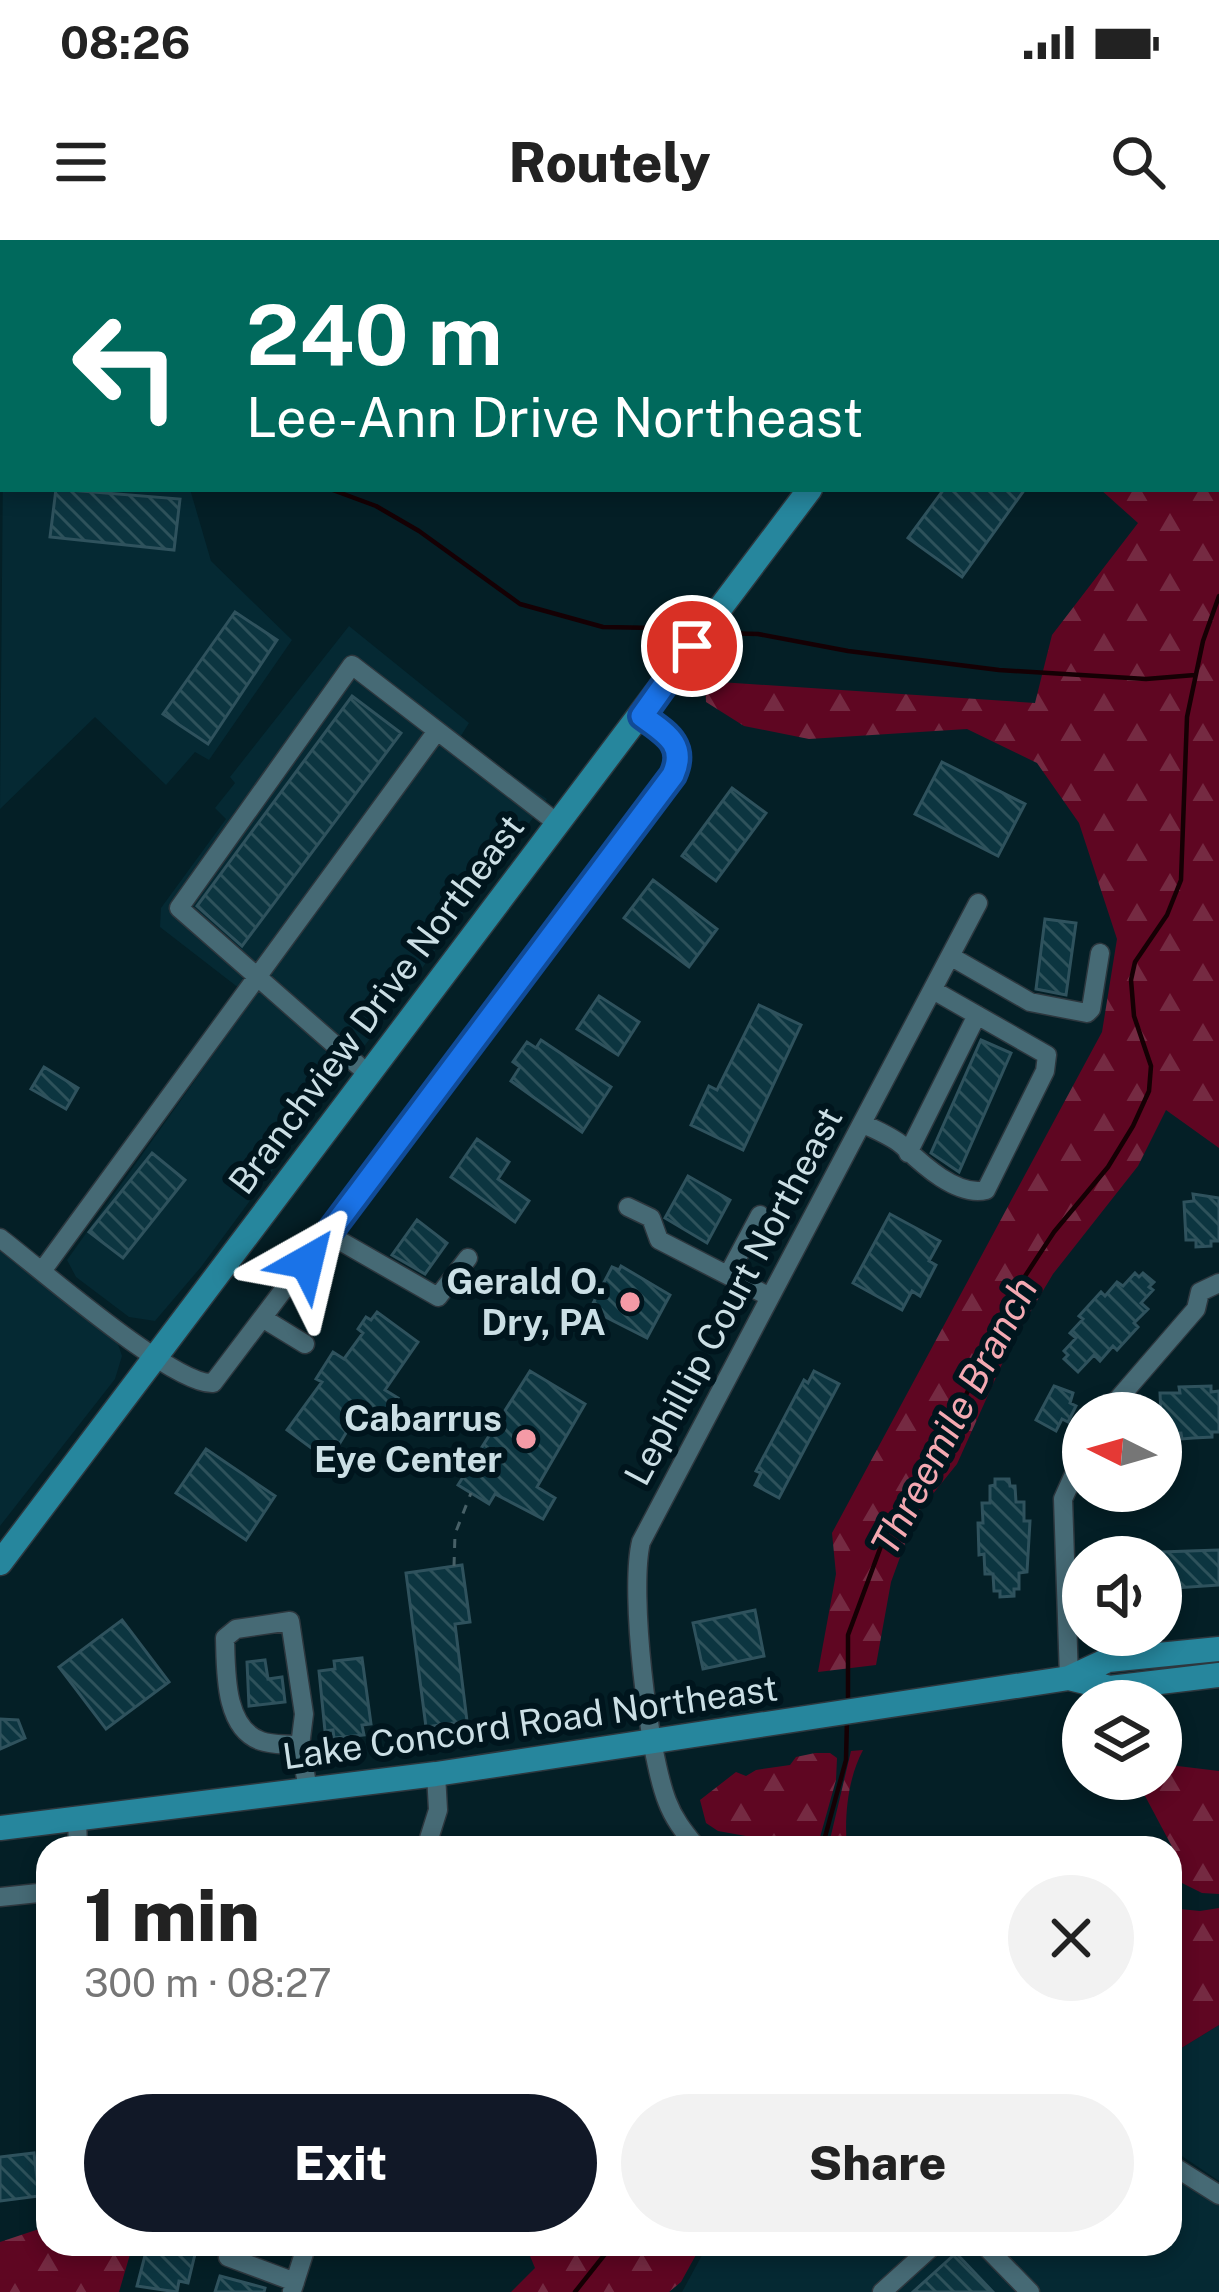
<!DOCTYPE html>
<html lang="en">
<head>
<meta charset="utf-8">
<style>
	body { margin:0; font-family:"Public Sans",sans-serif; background:#f2f2f2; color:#222; height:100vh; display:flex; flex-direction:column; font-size:45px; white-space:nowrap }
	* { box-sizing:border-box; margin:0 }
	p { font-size:39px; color:#767676 }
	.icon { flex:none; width:66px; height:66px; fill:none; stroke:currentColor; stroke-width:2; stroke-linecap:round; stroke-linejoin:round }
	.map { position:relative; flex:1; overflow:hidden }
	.drawer { position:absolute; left:36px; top:1596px; width:1146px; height:420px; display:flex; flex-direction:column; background:#fff; border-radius:36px; box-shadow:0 6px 18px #0003 }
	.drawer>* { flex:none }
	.banner { position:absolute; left:0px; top:0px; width:1221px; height:252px; box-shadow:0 6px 18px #0003; background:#00695c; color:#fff; overflow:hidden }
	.needle { width:78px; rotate:275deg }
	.controls { position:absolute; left:1062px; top:1152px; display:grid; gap:24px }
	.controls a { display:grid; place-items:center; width:120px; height:120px; border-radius:50%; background:#fff; box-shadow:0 6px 18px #0003; font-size:60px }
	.pin { position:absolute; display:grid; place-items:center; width:102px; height:102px; color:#fff; margin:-51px; border:6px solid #fff; border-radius:50%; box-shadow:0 3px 12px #0007 }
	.me { position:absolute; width:132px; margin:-66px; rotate:37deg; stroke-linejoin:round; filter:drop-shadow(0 0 9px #0008) }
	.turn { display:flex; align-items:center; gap:42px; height:252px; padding:0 48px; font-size:54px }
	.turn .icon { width:156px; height:156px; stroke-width:2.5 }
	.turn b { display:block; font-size:84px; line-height:102px }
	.round { display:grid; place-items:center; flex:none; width:126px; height:126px; border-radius:63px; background:#f2f2f2 }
	.headline { display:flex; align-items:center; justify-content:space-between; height:204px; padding:0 48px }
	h1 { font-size:72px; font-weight:800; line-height:90px }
	.action { display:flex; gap:24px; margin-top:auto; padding:24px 48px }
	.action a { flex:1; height:138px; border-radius:72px; background:#111827; color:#fff; font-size:48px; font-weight:800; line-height:138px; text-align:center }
	.action a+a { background:#f2f2f2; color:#222 }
	.status { display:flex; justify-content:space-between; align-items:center; height:84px; padding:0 60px; background:#fff; direction:ltr }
	.status svg { height:33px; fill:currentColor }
	header { display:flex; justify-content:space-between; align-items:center; height:156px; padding:0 48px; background:#fff; font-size:54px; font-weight:800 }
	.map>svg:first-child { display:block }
</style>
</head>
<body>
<div class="status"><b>08:26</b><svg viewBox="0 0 49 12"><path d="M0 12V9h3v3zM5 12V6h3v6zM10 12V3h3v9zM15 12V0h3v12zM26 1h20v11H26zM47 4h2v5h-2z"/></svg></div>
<header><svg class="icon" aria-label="menu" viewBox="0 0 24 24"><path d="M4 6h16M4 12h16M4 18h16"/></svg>Routely<svg class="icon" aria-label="search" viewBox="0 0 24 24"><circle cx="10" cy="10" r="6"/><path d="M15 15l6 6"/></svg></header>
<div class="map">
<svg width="1219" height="2052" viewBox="0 0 1219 2052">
	<defs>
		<pattern id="forest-firs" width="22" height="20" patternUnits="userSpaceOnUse" patternTransform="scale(3)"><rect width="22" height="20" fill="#5f0622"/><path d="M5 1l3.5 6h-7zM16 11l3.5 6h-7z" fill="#752a42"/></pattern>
		<pattern id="building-back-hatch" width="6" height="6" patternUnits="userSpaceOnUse" patternTransform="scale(3)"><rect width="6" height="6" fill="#0c3540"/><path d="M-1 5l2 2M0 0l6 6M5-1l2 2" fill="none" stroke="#2e525b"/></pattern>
	</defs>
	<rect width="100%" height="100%" fill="#041f26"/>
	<path fill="#052933" d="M3 223V249H190L211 321 292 400 209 520 195 512 166 545 95 477 0 569Z
		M349 386 469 483 459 499 547 559 201 1027 155 1081 129 1077 76 1037 67 1020 253 759 160 687 161 668 226 579 215 568 235 543 230 537Z
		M0 1004 115 1095 122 1116 115 1139 0 1286Z
		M1219 1785V1941L1170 1908V1815Z
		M1170 1932 1219 1964V2052H682L708 2004H1170Z"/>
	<path fill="url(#forest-firs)" d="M1018 0H1219V908L1166 870 1138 926 1053 1034 1011 1104 957 1224 915 1276 891 1342 876 1425 818 1432 836 1334 832 1293 1102 792 1117 699 1079 583 1037 523 967 489 809 499 744 486 706 462 705 441 1035 463 1052 395 1138 283 1100 249H1218V3H1016Z
		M863 1510C848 1538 844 1576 847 1608H828L851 1511Z
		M815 1513H830L837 1518 836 1540 817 1608H760L746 1596 718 1591 706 1583 700 1560 736 1532 746 1536 756 1530 790 1525 796 1517Z
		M1161 1524 1219 1531V1654L1202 1653 1176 1640 1177 1616 1136 1539H1161Z
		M1170 1668 1200 1671 1219 1668V1785L1170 1815Z
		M48 1986V2004H133L119 2052H0V2002Z
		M525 2004H702L681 2042 669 2052H511L535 2028Z"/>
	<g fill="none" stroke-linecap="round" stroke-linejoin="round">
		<path stroke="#150004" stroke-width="4.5" d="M1039 3 1040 0
			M0 190H3
			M1218 234H1219
			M330 249 376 266 419 291 520 364 603 387 657 388
			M720 393 758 394 848 411 999 430 1146 439 1195 435
			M848 1462V1395L884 1298 966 1155 1012 1056 1054 992 1108 927 1133 886 1149 851 1151 826 1134 776 1131 740 1135 722 1167 675 1181 640 1187 477 1203 401 1219 356
			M822 1608 846 1520 847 1479
			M575 2052 613 2004"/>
	</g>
	<path fill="url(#building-back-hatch)" stroke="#2f525d" stroke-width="3" d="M56 249 180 259 174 310 50 297Z
		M944 249H1025L962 337 908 298Z
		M235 372 277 400 208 504 163 474Z
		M352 456 401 493 242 706 197 666Z
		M942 522 1025 564 998 616 915 574Z
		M732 548 766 573 716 641 682 616Z
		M653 640 717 689 689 727 624 678Z
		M1045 679 1076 683 1066 755 1036 749Z
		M599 756 639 782 618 815 577 789Z
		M759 765 801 785 743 910 691 885 709 846 717 850Z
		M541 800 611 847 582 892 511 841 520 827 513 822 527 802 536 808Z
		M981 800 1011 813 959 932 931 913Z
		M44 827 78 848 66 869 31 849Z
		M477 899 509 922 498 939 529 961 515 982 451 937Z
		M152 913 185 940 123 1018 89 992Z
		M688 936 730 960 707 1003 665 978Z
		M1193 954 1219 958V1001H1211V1006L1196 1007V1000H1186L1184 962 1194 961Z
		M890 974 940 1001 929 1021 936 1025 920 1056 912 1051 902 1070 853 1043Z
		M417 980 447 1003 425 1034 392 1015Z
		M621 1026 670 1055 647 1098 590 1069 612 1027 619 1030Z
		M1135 1033 1139 1037 1143 1033 1154 1042 1149 1047 1153 1050 1141 1063 1148 1069 1134 1083 1138 1087 1117 1110 1113 1106 1100 1121 1094 1115 1078 1132 1064 1119 1068 1115 1064 1111 1076 1098 1070 1093 1083 1079 1079 1076 1101 1052 1105 1056 1117 1042 1123 1046Z
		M377 1072 418 1102 385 1150 398 1158 380 1187 358 1173 329 1221 287 1190 322 1142 316 1139 333 1112 344 1119 363 1093 358 1089 366 1077 371 1080Z
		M530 1131 585 1164 537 1247 555 1258 543 1279 495 1254 489 1264 458 1245Z
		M814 1131 839 1144 779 1258 755 1245 761 1233 756 1231 804 1140 808 1143Z
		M1054 1146 1073 1153 1070 1163 1076 1166 1068 1182 1062 1179 1056 1191 1036 1180Z
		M1211 1146V1152L1219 1151V1192H1212V1197L1193 1198 1182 1199 1181 1193 1162 1194 1160 1153H1180L1179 1147Z
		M206 1209 275 1256 246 1300 176 1253Z
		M995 1239H1009L1010 1246H1015L1016 1262H1024V1281H1030L1027 1332 1019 1333V1349H1014V1356L1000 1357V1351H994L993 1334H985L984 1314 979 1315 978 1283H983L982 1263H990V1246L995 1245Z
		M1219 1310V1345L1161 1349V1312Z
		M462 1325 470 1382 455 1384 467 1481 426 1487 406 1333Z
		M755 1370 764 1416 703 1429 693 1383Z
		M122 1380 169 1442 106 1489 59 1427Z
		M362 1418 371 1484 362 1485 364 1495 334 1498 333 1490 325 1491 319 1431 335 1429 334 1421Z
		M265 1420 268 1439 282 1437 285 1462 249 1466 247 1422Z
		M0 1479 18 1480 25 1498 0 1509Z
		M34 1913 39 1956 0 1961V1917Z
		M148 2004H192L191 2009 196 2010 188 2043 179 2041 177 2052 137 2046Z
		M956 2013 993 2052H913Z
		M220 2036 265 2048 264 2052H215Z"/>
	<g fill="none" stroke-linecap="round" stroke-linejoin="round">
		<defs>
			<path id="minor" d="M617 0 627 3
				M817 0 818 3
				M286 3 287 0
				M460 3 462 0
				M950 716 1030 762 1087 773 1091 769 1100 713
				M368 834 179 668 352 425 557 583
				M862 883C875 890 894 897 904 907 922 924 957 957 986 950L1045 831 1047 815 933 750
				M908 913 977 775
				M628 967 651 978 659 1000 770 1057
				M328 994 438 1057 468 1018
				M0 998C38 1027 174 1146 213 1143L673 535 680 512 675 502 642 476
				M42 1031 437 491
				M728 1035 760 975
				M264 1079 305 1104
				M1106 1173 1196 1069 1200 1052 1219 1043
				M290 1381 304 1474 300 1506C288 1504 272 1505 261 1501 224 1488 226 1431 225 1398L236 1389Z
				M1069 1438 1063 1259 1083 1214
				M300 1506 308 1549
				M77 1578 78 1608
				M426 1608 438 1570 436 1534
				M697 1608C685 1593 674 1580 667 1561 648 1512 629 1352 641 1302L978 663
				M0 1657 48 1652
				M1170 1924 1219 1955
				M232 2004 228 2017 295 2042
				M983 2004 1030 2052
				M292 2051 307 2004
				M882 2052 935 2004"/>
			<path id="major" d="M995 3 997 0
				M0 1323 810 249
				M1069 1438 1110 1448 1219 1435
				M0 1588 436 1534 1069 1438 1108 1420 1219 1409"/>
		</defs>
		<use href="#minor" stroke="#2d373e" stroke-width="21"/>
		<use href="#major" stroke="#2d373e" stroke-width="27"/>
		<path stroke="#476067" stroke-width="3" stroke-dasharray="9 9" stroke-linecap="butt" d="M454 1326 455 1294 471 1253"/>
		<use href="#minor" stroke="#466a75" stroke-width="18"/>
		<use href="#major" stroke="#26869d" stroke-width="24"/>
	</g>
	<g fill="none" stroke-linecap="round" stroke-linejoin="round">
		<defs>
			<path id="route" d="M307 1022 673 535C687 504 665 493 642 476L692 406"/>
		</defs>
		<use href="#route" stroke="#114b97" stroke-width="30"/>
		<use href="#route" stroke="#1a73e8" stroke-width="21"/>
	</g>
	<g fill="#f49aa6" stroke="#00151d" stroke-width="4.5">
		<circle cx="630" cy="1062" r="12"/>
		<circle cx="526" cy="1199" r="12"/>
	</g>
	<g text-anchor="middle" stroke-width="12" stroke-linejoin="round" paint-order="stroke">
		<g font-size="36" fill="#cbdfe5" stroke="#00151d">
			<text transform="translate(376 764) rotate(-53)" y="13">Branchview Drive Northeast</text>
			<text transform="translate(733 1056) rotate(-62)" y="13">Lephillip Court Northeast</text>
			<text transform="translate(530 1482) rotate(-8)" y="13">Lake Concord Road Northeast</text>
		</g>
		<g font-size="36" font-weight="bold" fill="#cbdfe5" stroke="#00151d" text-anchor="end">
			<text x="606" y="1054">Gerald O.<tspan x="606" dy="41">Dry, PA</tspan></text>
			<text x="502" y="1191">Cabarrus<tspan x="502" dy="41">Eye Center</tspan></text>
		</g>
		<g font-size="39" font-style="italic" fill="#f4a9b2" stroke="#00151d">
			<text transform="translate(954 1176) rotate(-62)" y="14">Threemile Branch</text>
		</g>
	</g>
</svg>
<div class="controls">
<a><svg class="needle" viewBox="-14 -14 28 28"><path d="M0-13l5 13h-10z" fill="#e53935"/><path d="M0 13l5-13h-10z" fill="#767676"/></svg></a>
<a><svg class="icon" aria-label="sound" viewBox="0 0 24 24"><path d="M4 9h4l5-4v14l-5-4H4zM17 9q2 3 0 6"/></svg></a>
<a><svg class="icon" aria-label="layers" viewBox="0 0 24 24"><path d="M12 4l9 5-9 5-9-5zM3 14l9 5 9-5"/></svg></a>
</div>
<div class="pin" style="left:692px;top:406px;background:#d93025"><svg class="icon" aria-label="arrive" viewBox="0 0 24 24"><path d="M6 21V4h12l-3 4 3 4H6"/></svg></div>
<svg class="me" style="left:307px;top:1022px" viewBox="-20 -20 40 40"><path d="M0-17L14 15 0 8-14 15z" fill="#1a73e8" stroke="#fff" stroke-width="4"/></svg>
<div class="banner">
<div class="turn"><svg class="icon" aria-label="left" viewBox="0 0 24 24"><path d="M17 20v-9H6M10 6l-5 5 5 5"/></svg><div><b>240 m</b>Lee-Ann Drive Northeast</div></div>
</div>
<section class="drawer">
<div class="headline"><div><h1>1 min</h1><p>300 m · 08:27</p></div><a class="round"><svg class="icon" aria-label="close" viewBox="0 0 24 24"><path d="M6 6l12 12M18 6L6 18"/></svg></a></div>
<div class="action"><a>Exit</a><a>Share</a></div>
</section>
</div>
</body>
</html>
